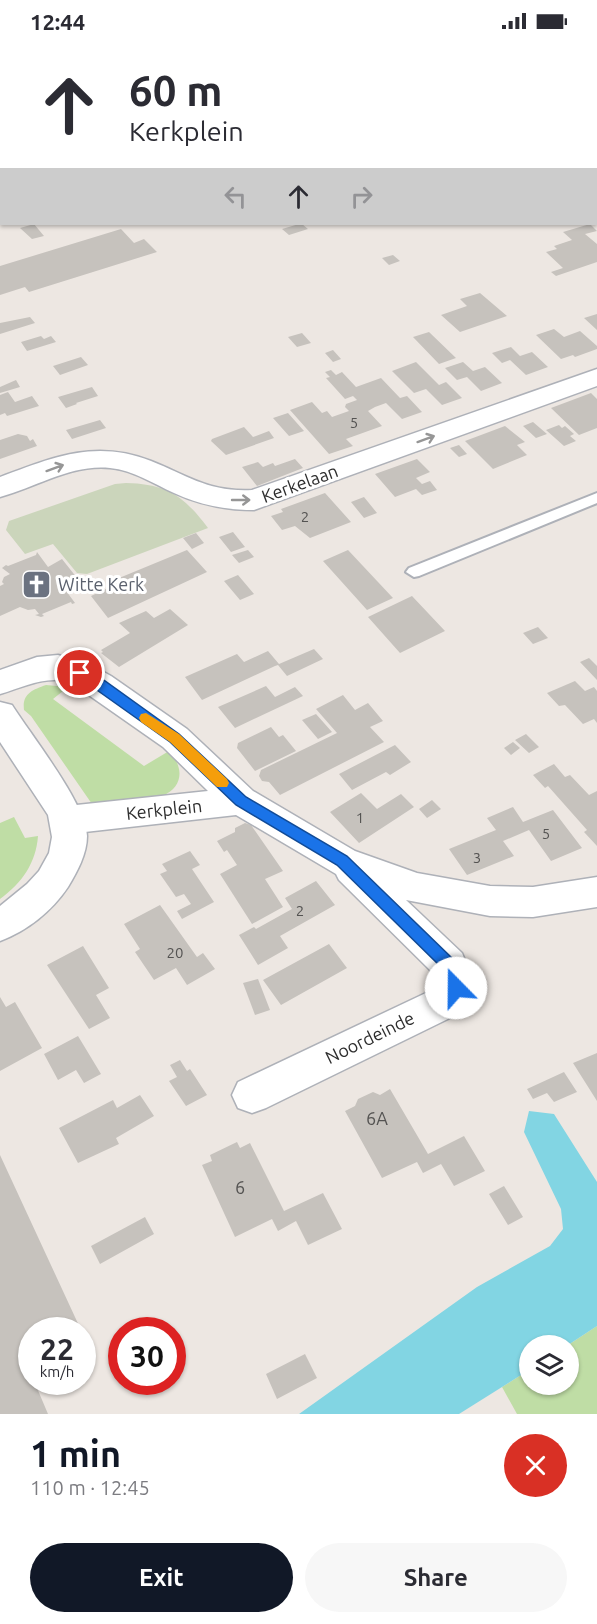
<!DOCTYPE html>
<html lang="en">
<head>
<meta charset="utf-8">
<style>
	body { margin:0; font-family:Ubuntu,sans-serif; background:#f7f7f7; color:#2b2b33; height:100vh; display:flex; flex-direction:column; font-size:22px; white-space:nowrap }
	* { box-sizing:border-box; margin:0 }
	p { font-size:20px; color:#7c7c81 }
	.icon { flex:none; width:33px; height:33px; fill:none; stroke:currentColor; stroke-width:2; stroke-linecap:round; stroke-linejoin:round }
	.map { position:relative; height:1372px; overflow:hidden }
	.side { display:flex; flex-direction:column; background:#fff; flex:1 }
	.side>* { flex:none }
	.top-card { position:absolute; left:0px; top:0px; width:597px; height:183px; box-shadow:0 2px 4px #0004; background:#fff; color:#2b2b33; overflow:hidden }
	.controls { position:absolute; left:519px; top:1293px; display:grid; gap:12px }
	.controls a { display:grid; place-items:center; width:60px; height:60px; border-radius:50%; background:#fff; box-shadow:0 2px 4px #0004; font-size:30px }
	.speed { position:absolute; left:18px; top:1275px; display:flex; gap:12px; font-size:30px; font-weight:700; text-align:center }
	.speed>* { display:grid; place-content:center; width:78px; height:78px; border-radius:50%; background:#fff; box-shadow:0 2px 4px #0004; line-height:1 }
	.speed small { font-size:15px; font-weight:400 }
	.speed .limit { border:9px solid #d22; background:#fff; color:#111 }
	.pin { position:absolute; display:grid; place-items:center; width:51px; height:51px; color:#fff; margin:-26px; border:3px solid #fff; border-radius:50%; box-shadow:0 2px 6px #0007 }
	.me { position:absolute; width:66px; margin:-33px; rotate:338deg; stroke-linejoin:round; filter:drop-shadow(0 0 4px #0008) }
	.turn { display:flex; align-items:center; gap:21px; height:126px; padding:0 30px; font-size:27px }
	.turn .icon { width:78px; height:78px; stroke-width:2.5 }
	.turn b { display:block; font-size:42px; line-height:51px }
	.lanes { display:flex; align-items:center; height:57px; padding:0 30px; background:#0003; justify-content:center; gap:30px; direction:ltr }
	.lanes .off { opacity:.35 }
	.round { display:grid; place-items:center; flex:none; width:63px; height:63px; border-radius:32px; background:#f7f7f7 }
	.overview { display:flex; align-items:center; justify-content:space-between; height:102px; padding:0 30px }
	h1 { font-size:36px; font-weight:700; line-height:45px; color:#111827 }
	.action { display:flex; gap:12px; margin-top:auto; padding:12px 30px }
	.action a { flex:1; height:69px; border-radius:36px; background:#111827; color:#fff; font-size:24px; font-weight:700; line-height:69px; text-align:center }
	.action a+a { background:#f7f7f7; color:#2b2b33 }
	.status { display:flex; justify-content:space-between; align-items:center; height:42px; padding:0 30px; background:#fff; direction:ltr }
	.status svg { height:16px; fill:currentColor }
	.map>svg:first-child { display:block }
</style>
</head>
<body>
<div class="status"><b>12:44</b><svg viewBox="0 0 49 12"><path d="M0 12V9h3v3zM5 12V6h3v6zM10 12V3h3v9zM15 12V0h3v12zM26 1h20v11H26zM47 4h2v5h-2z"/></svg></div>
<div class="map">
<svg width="597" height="1372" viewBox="0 0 597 1372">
	<rect width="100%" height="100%" fill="#ede7e2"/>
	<path fill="#bfdda5" d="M46 643 68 645 53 657 144 724 169 709C184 725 184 745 162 754 148 760 109 760 92 762L31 674 24 668C22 652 32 648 46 643Z
		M14 775 25 796 38 794C36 821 22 841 0 857V781Z
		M597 1284V1372H517L502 1345 529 1328 530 1342H568V1303Z"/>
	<path fill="#cbd5bb" d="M126 441C167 442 184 454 208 486L87 532 77 531 53 502 25 512 6 488 9 479 115 442Z"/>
	<path fill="#82d5e3" d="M529 1069 554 1072 597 1140V1284L568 1303 530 1304 529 1328 459 1372H299L477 1245 550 1204 563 1187 561 1167 524 1090Z"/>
	<path fill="#c6c2bd" d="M34 182 44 194 32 197 20 186Z
		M299 182H302L308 187 289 193 282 187Z
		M590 182 597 189 585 192 597 202V220L556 234 551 230 563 226 546 210 557 207 554 204 572 198 563 190Z
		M121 187 134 201 144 197 157 210 29 250 25 245 0 253V224Z
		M393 213 400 219 389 223 382 216Z
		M480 251 507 274 460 290 441 273 467 264 460 257Z
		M597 272V288L584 276Z
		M30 275 35 281 0 292V281Z
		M554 287 564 295 580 289 597 304V307L575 315 573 313 561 317 536 293Z
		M429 290 456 316 439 322 413 295Z
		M302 291 311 301 297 305 288 295Z
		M41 294 44 297 51 294 56 300 27 309 21 300Z
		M511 305 520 314 532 310 548 325 526 333 510 318 502 321 492 311Z
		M333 308 341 317 333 320 325 311Z
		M81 315 88 323 60 333 53 324Z
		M416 320 439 343 446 340 462 356 442 363 426 347 414 351 392 329Z
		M463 320 473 329 485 325 502 341 481 349 467 335 457 338 445 326Z
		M331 328 336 333 342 330 356 345 381 336 400 356 407 354 422 370 402 377 386 361 375 365 368 369 382 384 346 397 353 404 329 412 290 368 312 360 322 371 327 369 332 375 349 369 345 365 346 362 357 358 353 354 345 357 326 336 330 335 325 330Z
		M16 338 20 345 0 351V345Z
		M92 345 98 354 76 361 77 362 66 366 58 355Z
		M8 350 15 360 32 354 39 364 7 374 5 371 0 373V353Z
		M591 351 597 357V386L579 393 551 366Z
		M288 371 304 389 289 394 273 376Z
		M100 378 106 386 72 397 66 388Z
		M533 380 547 392 536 396 523 384Z
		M559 383 562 386 565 384 574 392 570 394 576 399 564 404 546 388Z
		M505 384 525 400 517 403 527 413 493 427 465 399Z
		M244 385 253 395 269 389 274 396 226 413 211 399 212 397Z
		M18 392 27 394 30 399 33 397 37 404 0 417V398Z
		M459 403 467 412 459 415 450 406Z
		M295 417 303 426 257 444 242 425 258 420 263 425 273 421 275 424Z
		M417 417 430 430 416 436 422 442 430 439 437 448 422 453 416 447 395 455 375 432Z
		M325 451 351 480 310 496 295 484 282 488 271 474 283 470 281 467Z
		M364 455 377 471 364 476 351 460Z
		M233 490 245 505 231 510 219 495Z
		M196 491 204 501 192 507 183 496Z
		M187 508 207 530 108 576 91 554 110 545 107 541Z
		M248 508 254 515 239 521 232 513Z
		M348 508 393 556 367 568 323 519Z
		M37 510 48 525 62 517 81 541 64 546 75 561 72 562 71 560 42 572 44 574 41 575 35 573 39 572 35 567 28 568 20 565 0 574V544L4 542 2 540 4 535 10 532 2 526 6 523 8 524 36 513Z
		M238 533 254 552 240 558 224 539Z
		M412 554 445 589 400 611 368 575Z
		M170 567 188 583 119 625 101 611 103 610 101 608 130 591 119 581 146 569 154 576Z
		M538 585 548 596 533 602 523 591Z
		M314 607 323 617 287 634 278 623 275 624 202 658 185 635 237 612 244 620 268 609 279 622Z
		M589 616 597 624V638L580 620Z
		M575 639 585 649 594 645 597 649V681L594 677 583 682 565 663 559 664 547 651Z
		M266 644 275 655 295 645 303 654 235 686 218 665Z
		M343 653 355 668 368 661 383 679 370 685 384 700 280 753 269 740 262 739 259 734 261 728 337 691 316 667Z
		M316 672 332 690 318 697 302 678Z
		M271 685 279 695 283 693 296 709 255 729 237 706 238 701Z
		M526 692 539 705 529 711 515 698Z
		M513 700 520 706 511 713 504 706Z
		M395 703 411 720 390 733 386 730 352 748 339 732Z
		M554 722 565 735 570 733 589 753 597 749V804L584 790 587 788 548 744 545 746 533 733Z
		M361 751 377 767 401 752 414 765 359 801 330 770Z
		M432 758 441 767 427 776 419 767Z
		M513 765 523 780 553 768 582 806 551 819 529 788 503 799 514 814 467 833 449 807 496 788 487 776Z
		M245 781 251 783 283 829 265 837 283 865 252 882 220 832 237 823 227 808 224 810 217 799 235 790V786Z
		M190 809 200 823 192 827 214 860 182 877 177 869 191 862 184 852 176 855 160 832 167 829 162 822Z
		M316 839 335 863 280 894 288 906 258 923 239 893 254 885 256 887 292 867 285 856Z
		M160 863 197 915 203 911 215 927 187 943 176 926 154 938 135 910 140 907 124 882Z
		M329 902 347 926 281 963 263 938Z
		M83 904 109 946 96 953 110 976 89 987 47 923Z
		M258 937 270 968 255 973 243 941Z
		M0 955 6 965 15 960 42 1006 0 1029Z
		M78 994 101 1032 84 1041 76 1028 58 1038 44 1012Z
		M597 1011V1059L573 1021Z
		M180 1018 187 1029 190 1027 207 1053 186 1064 169 1039 177 1035 170 1023Z
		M564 1030 577 1050 554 1060 547 1051 533 1057 527 1047Z
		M390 1047 428 1112 464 1094 485 1129 454 1144 441 1122 423 1131 417 1120 382 1136 345 1069 355 1064 358 1057 373 1050 380 1053Z
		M140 1053 154 1074 116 1096 119 1102 78 1121 59 1086 113 1058 117 1066Z
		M237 1100 240 1106 250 1101 284 1169 323 1151 342 1187 308 1203 296 1179 278 1189 272 1177 235 1195 202 1123 212 1119 210 1113Z
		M0 1113 81 1288H32V1340H49L37 1346 48 1372H0Z
		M504 1144 523 1175 508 1183 489 1152Z
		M145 1175 154 1192 100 1222 91 1204Z
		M82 1293 93 1315 82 1321Z
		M305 1312 317 1336 277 1357 266 1332Z"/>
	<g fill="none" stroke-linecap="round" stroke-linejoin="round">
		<defs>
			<path id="service" d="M597 451V461L419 534 414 535 406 530 409 526Z"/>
			<path id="minor" d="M61 0H86L60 2Z
				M448 0H469L470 2H449Z
				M0 13H2V25H0Z
				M596 111 597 112V126L596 125Z
				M597 327V344L254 468C225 468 200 463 174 451 154 442 133 428 110 426 71 422 37 445 0 455V435C53 415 96 397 151 419 189 434 208 450 252 448Z
				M58 613 91 623 111 634 187 687 253 749 355 809 417 831 490 844 533 845 597 835V865L533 875 490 874 406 858 462 911 474 940 466 961 454 974 266 1066 252 1071 238 1066 232 1053 238 1040 428 950 436 942 435 933 339 838 336 832 236 773 67 792 55 788 50 778 55 768 67 764 208 749 163 705 70 640C45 633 24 645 0 652V628L37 615Z"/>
			<path id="tertiary" d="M0 660 12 663C31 693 86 762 87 794 87 812 77 830 68 845 52 869 27 889 0 899V864L27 842 39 829 49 811 52 795 48 773 0 700Z"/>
		</defs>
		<use href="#service" stroke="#aeb1b8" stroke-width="4"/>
		<use href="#minor" stroke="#aeb1b8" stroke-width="3"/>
		<use href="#tertiary" stroke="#aeb1b8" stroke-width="3"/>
		<use href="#service" fill="#fff" fill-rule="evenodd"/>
		<use href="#minor" fill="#fff" fill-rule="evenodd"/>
		<use href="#tertiary" fill="#fff" fill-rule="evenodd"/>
	</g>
	<defs><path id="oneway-shaft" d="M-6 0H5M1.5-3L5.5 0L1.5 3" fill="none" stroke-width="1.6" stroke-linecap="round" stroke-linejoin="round" transform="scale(1.5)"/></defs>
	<g stroke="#969696">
		<use href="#oneway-shaft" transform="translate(426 397) rotate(-20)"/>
		<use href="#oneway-shaft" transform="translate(55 426) rotate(-20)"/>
		<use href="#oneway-shaft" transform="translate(241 458)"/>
	</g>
	<path fill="#1a73e8" stroke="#114b97" stroke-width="1.5" d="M80 626 105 639 179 692 246 755 347 814 455 919 463 935 461 951 456 953 450 951 444 928 337 823 236 763 170 700 73 631Z"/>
	<path fill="#f59e0b" d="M146 671 179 692 227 737 229 741 227 745H217L170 700 141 680 139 676 141 672Z"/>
	<defs>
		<symbol id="church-square" viewBox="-11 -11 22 22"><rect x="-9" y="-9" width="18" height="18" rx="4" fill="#6b7280" stroke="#fff"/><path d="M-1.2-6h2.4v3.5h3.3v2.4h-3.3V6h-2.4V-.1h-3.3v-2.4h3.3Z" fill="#fff"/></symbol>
	</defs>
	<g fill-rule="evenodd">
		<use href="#church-square" x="20" y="526" width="33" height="33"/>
	</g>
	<g text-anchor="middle" stroke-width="6" stroke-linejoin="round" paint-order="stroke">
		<g font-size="15" fill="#545352">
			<text x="354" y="386">5</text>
			<text x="305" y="480">2</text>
			<text x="360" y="781">1</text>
			<text x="546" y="797">5</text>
			<text x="477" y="821">3</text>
			<text x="300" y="874">2</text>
			<text x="175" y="916">20</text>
		</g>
		<g font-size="18" fill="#2e2e2e" stroke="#fff">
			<text transform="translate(300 442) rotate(-20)" y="6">Kerkelaan</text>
			<text transform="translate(164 768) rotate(-6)" y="6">Kerkplein</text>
			<text transform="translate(370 996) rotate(-26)" y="6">Noordeinde</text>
		</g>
		<g font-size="18" fill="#5b616d" stroke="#fff" text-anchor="start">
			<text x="58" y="549">Witte Kerk</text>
		</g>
		<g font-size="18" fill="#545352">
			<text x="377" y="1083">6A</text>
			<text x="240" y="1152">6</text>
		</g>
	</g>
</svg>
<div class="controls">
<a><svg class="icon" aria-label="layers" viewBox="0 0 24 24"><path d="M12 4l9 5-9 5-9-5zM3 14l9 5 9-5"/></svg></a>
</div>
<div class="speed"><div>22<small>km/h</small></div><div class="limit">30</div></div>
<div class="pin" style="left:80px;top:631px;background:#d93025"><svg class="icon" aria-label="arrive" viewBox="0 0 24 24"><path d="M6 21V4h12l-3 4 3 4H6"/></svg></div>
<svg class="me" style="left:456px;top:946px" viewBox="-20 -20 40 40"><circle r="19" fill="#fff"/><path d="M0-13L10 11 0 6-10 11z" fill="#1a73e8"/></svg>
<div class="top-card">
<div class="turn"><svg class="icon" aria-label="ahead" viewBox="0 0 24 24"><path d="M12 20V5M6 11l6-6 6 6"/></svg><div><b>60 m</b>Kerkplein</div></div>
<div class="lanes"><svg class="icon off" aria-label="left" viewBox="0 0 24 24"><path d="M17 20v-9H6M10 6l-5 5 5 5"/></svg><svg class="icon" aria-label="ahead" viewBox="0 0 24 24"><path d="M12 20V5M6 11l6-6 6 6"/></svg><svg class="icon off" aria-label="right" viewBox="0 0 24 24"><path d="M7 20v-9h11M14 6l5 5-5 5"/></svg></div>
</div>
</div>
<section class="side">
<div class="overview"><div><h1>1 min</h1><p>110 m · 12:45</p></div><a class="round" style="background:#d93025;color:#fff"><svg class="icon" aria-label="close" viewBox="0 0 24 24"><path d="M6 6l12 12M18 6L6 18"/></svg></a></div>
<div class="action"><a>Exit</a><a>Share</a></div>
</section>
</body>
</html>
